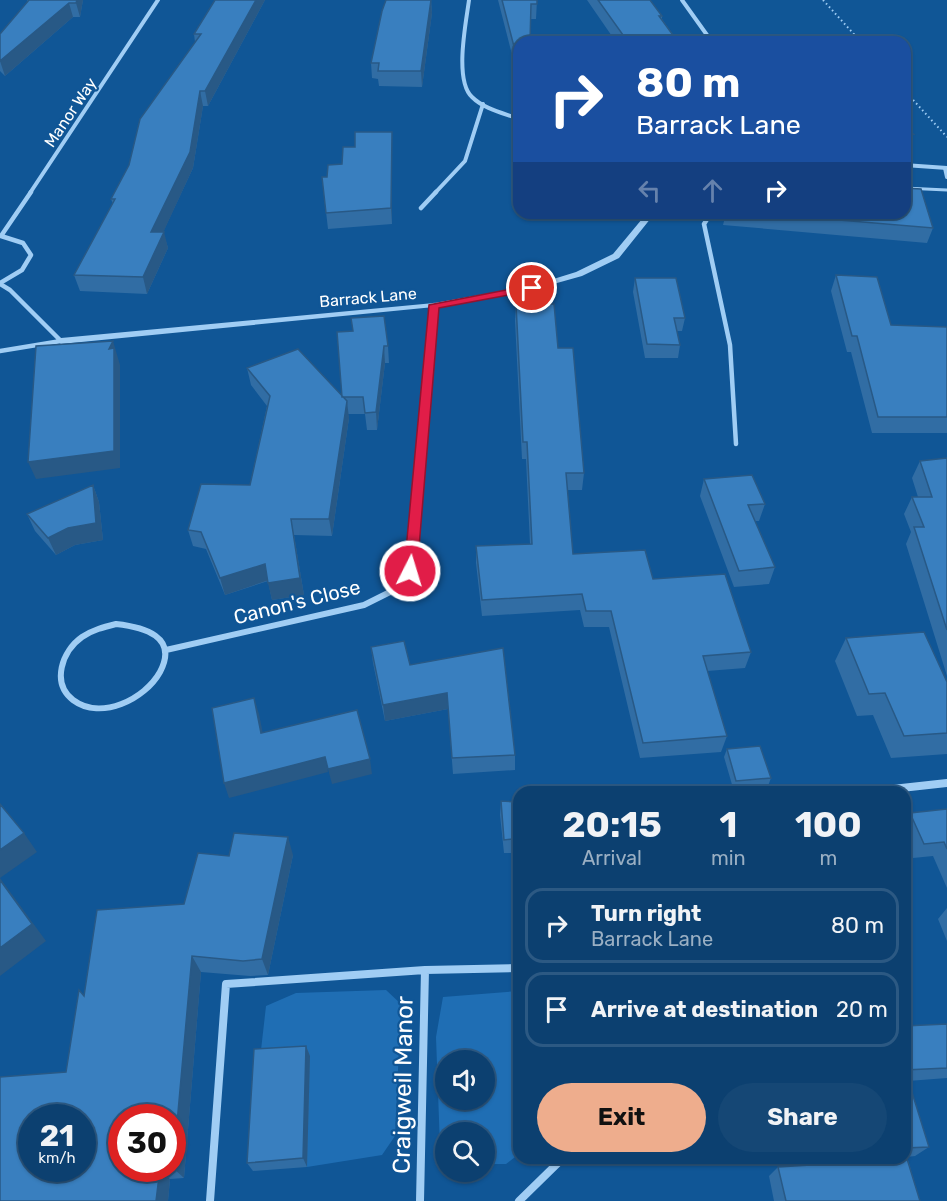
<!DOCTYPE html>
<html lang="en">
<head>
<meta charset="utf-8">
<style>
	body { margin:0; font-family:Rubik,sans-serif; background:#154775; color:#f1f3f6; height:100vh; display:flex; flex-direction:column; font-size:22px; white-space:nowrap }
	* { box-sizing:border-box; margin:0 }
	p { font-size:20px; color:#9aafc3 }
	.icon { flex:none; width:33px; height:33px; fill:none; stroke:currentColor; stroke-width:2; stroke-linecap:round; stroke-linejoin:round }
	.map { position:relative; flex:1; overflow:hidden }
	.side { position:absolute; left:513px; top:786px; width:398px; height:378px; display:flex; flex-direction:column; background:#0c4070; border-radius:18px; box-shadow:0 2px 4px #0004,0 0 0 2px #2c5983 }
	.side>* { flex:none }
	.banner { position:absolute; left:513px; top:36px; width:398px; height:183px; border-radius:18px; box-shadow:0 2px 4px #0004,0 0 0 2px #2c5983; background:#1a4fa0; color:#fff; overflow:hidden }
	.controls { position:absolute; left:435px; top:1050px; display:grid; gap:12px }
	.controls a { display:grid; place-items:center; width:60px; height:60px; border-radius:50%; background:#0c4070; box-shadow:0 2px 4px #0004,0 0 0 2px #2c5983; font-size:30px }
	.speed { position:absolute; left:18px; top:1104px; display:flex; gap:12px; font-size:30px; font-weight:700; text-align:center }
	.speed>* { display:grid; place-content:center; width:78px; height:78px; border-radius:50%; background:#0c4070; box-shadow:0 2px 4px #0004,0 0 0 2px #2c5983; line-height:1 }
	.speed small { font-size:15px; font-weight:400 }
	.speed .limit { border:9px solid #d22; background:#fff; color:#111 }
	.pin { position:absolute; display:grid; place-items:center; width:51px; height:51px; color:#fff; margin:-26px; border:3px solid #fff; border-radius:50%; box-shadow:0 2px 6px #0007 }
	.me { position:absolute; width:66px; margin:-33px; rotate:5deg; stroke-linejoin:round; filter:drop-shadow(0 0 4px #0008) }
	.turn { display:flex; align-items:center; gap:21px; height:126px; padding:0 24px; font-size:27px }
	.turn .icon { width:78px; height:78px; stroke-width:2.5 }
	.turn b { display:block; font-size:42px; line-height:51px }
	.lanes { display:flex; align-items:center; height:57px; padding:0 24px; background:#0003; justify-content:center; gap:30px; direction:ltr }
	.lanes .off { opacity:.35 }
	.eta { display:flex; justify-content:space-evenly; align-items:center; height:102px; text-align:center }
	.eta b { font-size:36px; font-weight:700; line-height:42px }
	.button { display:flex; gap:12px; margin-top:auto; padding:12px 24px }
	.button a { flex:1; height:69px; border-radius:36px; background:#eead8d; color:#111; font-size:24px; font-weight:700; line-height:69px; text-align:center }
	.button a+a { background:#154775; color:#f1f3f6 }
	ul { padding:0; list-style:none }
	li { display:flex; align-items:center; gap:18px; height:75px; margin:0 12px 9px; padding:0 12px; border:3px solid #2c5983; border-radius:18px }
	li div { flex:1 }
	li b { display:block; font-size:22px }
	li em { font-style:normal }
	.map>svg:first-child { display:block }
</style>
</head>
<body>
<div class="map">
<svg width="947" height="1201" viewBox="0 0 947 1201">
	<rect width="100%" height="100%" fill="#105696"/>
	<path fill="#1f6eb4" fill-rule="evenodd" d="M386 990 401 1004 395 1136 382 1155 307 1167 260 1059 266 1006 296 993Z
		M518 991 519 1154 506 1164H485L484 1132H446L445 1163H443L440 1147 436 1037 443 997ZM446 1060H484V1100H446Z"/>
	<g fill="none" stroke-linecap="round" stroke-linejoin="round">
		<path stroke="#a0cdf4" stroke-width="2" stroke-dasharray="1.5 3" stroke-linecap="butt" d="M823 0 861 42
			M904 90 947 137"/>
		<path stroke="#a0cdf4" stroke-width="3" d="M904 188 947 190"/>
		<path stroke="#a0cdf4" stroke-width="4" d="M469 0C466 23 454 80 472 97 484 109 503 113 519 119
			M682 0 712 42
			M945 168 947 177
			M30 193 158 0
			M435 193 465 161 483 104"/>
		<path stroke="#a0cdf4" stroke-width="4.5" d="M421 208 436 192
			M711 213 704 224 730 345 736 444
			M1 236 31 192
			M0 283 22 270 31 255 23 243 1 236
			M0 284 10 290 61 341
			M0 351 61 341
			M421 444 434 305"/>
		<path stroke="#a0cdf4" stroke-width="6" d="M116 624C143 627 179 636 160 672 145 699 101 721 73 700 51 683 62 651 82 637 92 630 104 627 116 624Z
			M166 650 364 605 404 585 410 571 422 443"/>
		<path stroke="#a0cdf4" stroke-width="8" d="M865 792 947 783
			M210 1201 226 984 425 970 519 968
			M420 1201 425 970
			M519 1201 563 1158"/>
		<path fill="#a0cdf4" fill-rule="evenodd" d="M904 163 947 166V170L904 167Z
			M647 213H655L619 258 582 276 532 290 434 307 61 344 57 341 61 338 434 303 531 286 576 272 613 254Z"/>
	</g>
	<path fill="#316da4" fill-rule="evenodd" d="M27 0H83L80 17H73L5 76 0 71V34L28 2Z
		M215 0H265L208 106H203L193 168 163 232 168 248 147 294 80 291 74 275 113 204 111 199 195 42 194 34Z
		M431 0 432 13 422 87 379 86 378 79 372 78 371 63Z
		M498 0H537L536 19H531L519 42V82Z
		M587 0H650L662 16V19L678 42H616Z
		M904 126 913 134 907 150 904 149Z
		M392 132V224L328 229 322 177H327L342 164 355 147Z
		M726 213H904L933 228 927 243 723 225Z
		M836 275 891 325 947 327V433H872L851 352H847L831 291Z
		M635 278 685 318 682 331H677L680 345 678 358H645L633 292Z
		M516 304 558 348 584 473 582 490H567L573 554 653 579 751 652 745 668 707 671 727 736 721 752 640 758 609 627H584L580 610 482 616 476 563V546L530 544 526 459H522L515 321Z
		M337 332 388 346 389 363H385L377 430H367L365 414H348L349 418 332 536 294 535 304 595 272 600 268 581 225 595 206 549 193 546 188 530 250 485 267 406 251 385 247 368 342 397Z
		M947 458V676L906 544 911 532 904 514 912 497H918L912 478 920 461Z
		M704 479 765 504 759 521H755L775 567 769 584 734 587 700 496Z
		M93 485 99 502 103 540 75 545 56 555 35 531 27 514Z
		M846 638 947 682V754L891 758 873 715 857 716 835 661Z
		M371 647 410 665 515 755V770L453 774 448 709 385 721 373 663Z
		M727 749 771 778 768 786 733 788 724 757Z
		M501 801 519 802V925L511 853H504L500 815Z
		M947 809V888L933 856 913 858 904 837V821L910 813Z
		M293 855 268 975 250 976 201 972 184 1178 170 1179 168 1201H0L66 1072 84 995 184 904 229 856ZM172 1118V1168H122Z
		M947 908V941L938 919Z
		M947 1024V1078L908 1081 929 1147 915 1156 907 1157 920 1201H774L769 1176 778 1167 798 1166 796 1158H904V1026Z
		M306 1046 310 1056 307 1167 253 1171 247 1163Z"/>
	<path fill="#285986" d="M77 0H83L80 17 76 3Z
		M256 0H265L208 106 205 91Z
		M431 0 432 13 422 87 421 71Z
		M69 3 73 17 5 76 0 61Z
		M200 91 203 106 193 168 156 248 151 232Z
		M392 132V224L391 208Z
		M164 232 168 248 147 294 143 277Z
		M113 341 120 365V468L36 479 28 462 109 349Z
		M384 346 385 363 377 430 376 412Z
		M347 401 349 418 332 536 329 519Z
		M93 485 99 502 103 540 75 545 56 555 48 538Z
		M291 519 304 595 272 600 268 583Z
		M265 564 269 580 225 595 220 578Z
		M447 693 448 709 385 721 383 705Z
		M254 698 259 714 266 749 261 733Z
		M325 757 328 772 229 798 224 783Z
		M370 759 372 774 332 784 328 769Z
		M24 833 37 852 0 878 46 941 0 976V850Z
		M288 837 293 855 268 975 262 959Z
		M192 956 201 972 184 1178 173 1168Z
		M306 1046 310 1056 307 1167 303 1158Z
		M159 1169 170 1179 168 1201H156Z"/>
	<path fill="#397fbf" stroke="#285986" stroke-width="1.5" fill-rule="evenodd" d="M29 0H77L76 3H69L0 61V34Z
		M215 0H256L205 91H200L190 152 151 232H164L143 277 74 275 115 199H111L129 165 140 119 201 34H194Z
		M386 0H431L421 71H378L379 63H371L382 11Z
		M502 0H537V4H531L530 42H519V66Z
		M598 0H650L662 16H659L678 42H628Z
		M904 126 913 134 904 132Z
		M355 132H392L391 208 326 213 322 177H327L328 165 342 164 343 147H355Z
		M904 188 921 189 933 228 755 213H904Z
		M836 275 877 277 891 325 947 327V417H878L857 336H852Z
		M635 278H676L685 318H674L680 345 647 344Z
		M516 304H554L558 348H573L584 473H566L573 554 645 550 653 579 725 574 751 652 703 656 727 736 643 743 611 611H586L582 594 482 600 476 546 532 544 527 442H523Z
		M384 316 388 346H384L376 412 365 413 363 397H342L337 332 353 331 351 318Z
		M113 341 109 349 114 348V451L28 462 36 346Z
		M298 349 347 401 329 519H291L300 578 268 583 265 564 220 578 201 532 188 530 201 484 250 485 270 396 247 368Z
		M947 458V630L914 527H924L912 497H932L920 461Z
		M752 475 765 504 748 505 775 567 739 571 704 479Z
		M93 485 96 523 68 528 48 538 27 514Z
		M924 632 947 682V733L904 736 885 693 869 694 846 638Z
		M404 641 410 665 503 648 515 755 452 758 447 693 383 705 371 647Z
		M254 698 261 733 357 710 370 759 328 769 325 757 224 783 212 708Z
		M760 746 771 778 736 781 727 749Z
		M501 801 519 802V904L512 839 504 840Z
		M0 804 24 833 0 850Z
		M947 809V849L944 842 924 844 910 813Z
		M234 833 288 837 262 959 243 961 192 956 173 1168 172 1118H122V1168H160L156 1201H0V1077L66 1072 79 990 84 996 97 910 184 904 198 853 229 856ZM32 1118H82V1168H32Z
		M0 880 32 924 0 948Z
		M947 1024V1068L905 1070 929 1147 904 1148V1026Z
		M306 1046 303 1158 247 1163 254 1049Z
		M904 1149 920 1201H786L778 1167 810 1165 808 1158H904Z"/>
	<path fill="#e11d48" stroke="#92132f" stroke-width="1.5" d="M532 285 536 286V290L439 308 417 571 410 576 406 574 404 571 429 305Z"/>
	<g text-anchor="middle" stroke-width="4.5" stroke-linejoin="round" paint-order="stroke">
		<g font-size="16" fill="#fff" stroke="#105696">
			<text transform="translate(70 112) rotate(-56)" y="6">Manor Way</text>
			<text transform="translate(368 297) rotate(-5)" y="6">Barrack Lane</text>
		</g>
		<g font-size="20" fill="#fff" stroke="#105696">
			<text transform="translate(297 602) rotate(-14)" y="7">Canon's Close</text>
		</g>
		<g font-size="24" fill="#fff" stroke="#105696">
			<text transform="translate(403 1085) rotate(-89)" y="8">Craigweil Manor</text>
		</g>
	</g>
</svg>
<div class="controls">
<a><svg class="icon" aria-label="sound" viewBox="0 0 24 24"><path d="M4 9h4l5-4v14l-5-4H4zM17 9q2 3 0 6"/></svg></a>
<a><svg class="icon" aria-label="search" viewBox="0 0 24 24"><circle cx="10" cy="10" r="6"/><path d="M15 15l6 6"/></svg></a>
</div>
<div class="speed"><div>21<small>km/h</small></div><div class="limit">30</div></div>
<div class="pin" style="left:532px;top:288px;background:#d93025"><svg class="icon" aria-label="arrive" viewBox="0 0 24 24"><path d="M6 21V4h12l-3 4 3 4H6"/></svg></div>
<svg class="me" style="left:410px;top:571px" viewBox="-20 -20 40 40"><circle r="17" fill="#e11d48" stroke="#fff" stroke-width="3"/><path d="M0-11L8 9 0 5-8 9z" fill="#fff"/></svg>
<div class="banner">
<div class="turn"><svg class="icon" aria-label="right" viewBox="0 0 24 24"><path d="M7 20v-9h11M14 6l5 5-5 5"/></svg><div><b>80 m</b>Barrack Lane</div></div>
<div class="lanes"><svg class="icon off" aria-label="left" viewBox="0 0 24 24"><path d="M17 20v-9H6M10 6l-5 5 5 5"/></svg><svg class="icon off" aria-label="ahead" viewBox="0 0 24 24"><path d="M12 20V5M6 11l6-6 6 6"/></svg><svg class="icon" aria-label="right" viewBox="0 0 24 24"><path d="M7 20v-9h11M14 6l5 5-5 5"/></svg></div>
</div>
<section class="side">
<div class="eta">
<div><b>20:15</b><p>Arrival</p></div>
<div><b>1</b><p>min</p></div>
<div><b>100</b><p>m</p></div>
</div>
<ul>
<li><svg class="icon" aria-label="right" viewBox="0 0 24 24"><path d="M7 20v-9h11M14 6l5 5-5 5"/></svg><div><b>Turn right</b><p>Barrack Lane</p></div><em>80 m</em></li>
<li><svg class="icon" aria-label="arrive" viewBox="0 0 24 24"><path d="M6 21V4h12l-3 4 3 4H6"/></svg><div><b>Arrive at destination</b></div><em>20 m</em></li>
</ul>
<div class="button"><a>Exit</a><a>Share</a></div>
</section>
</div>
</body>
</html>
